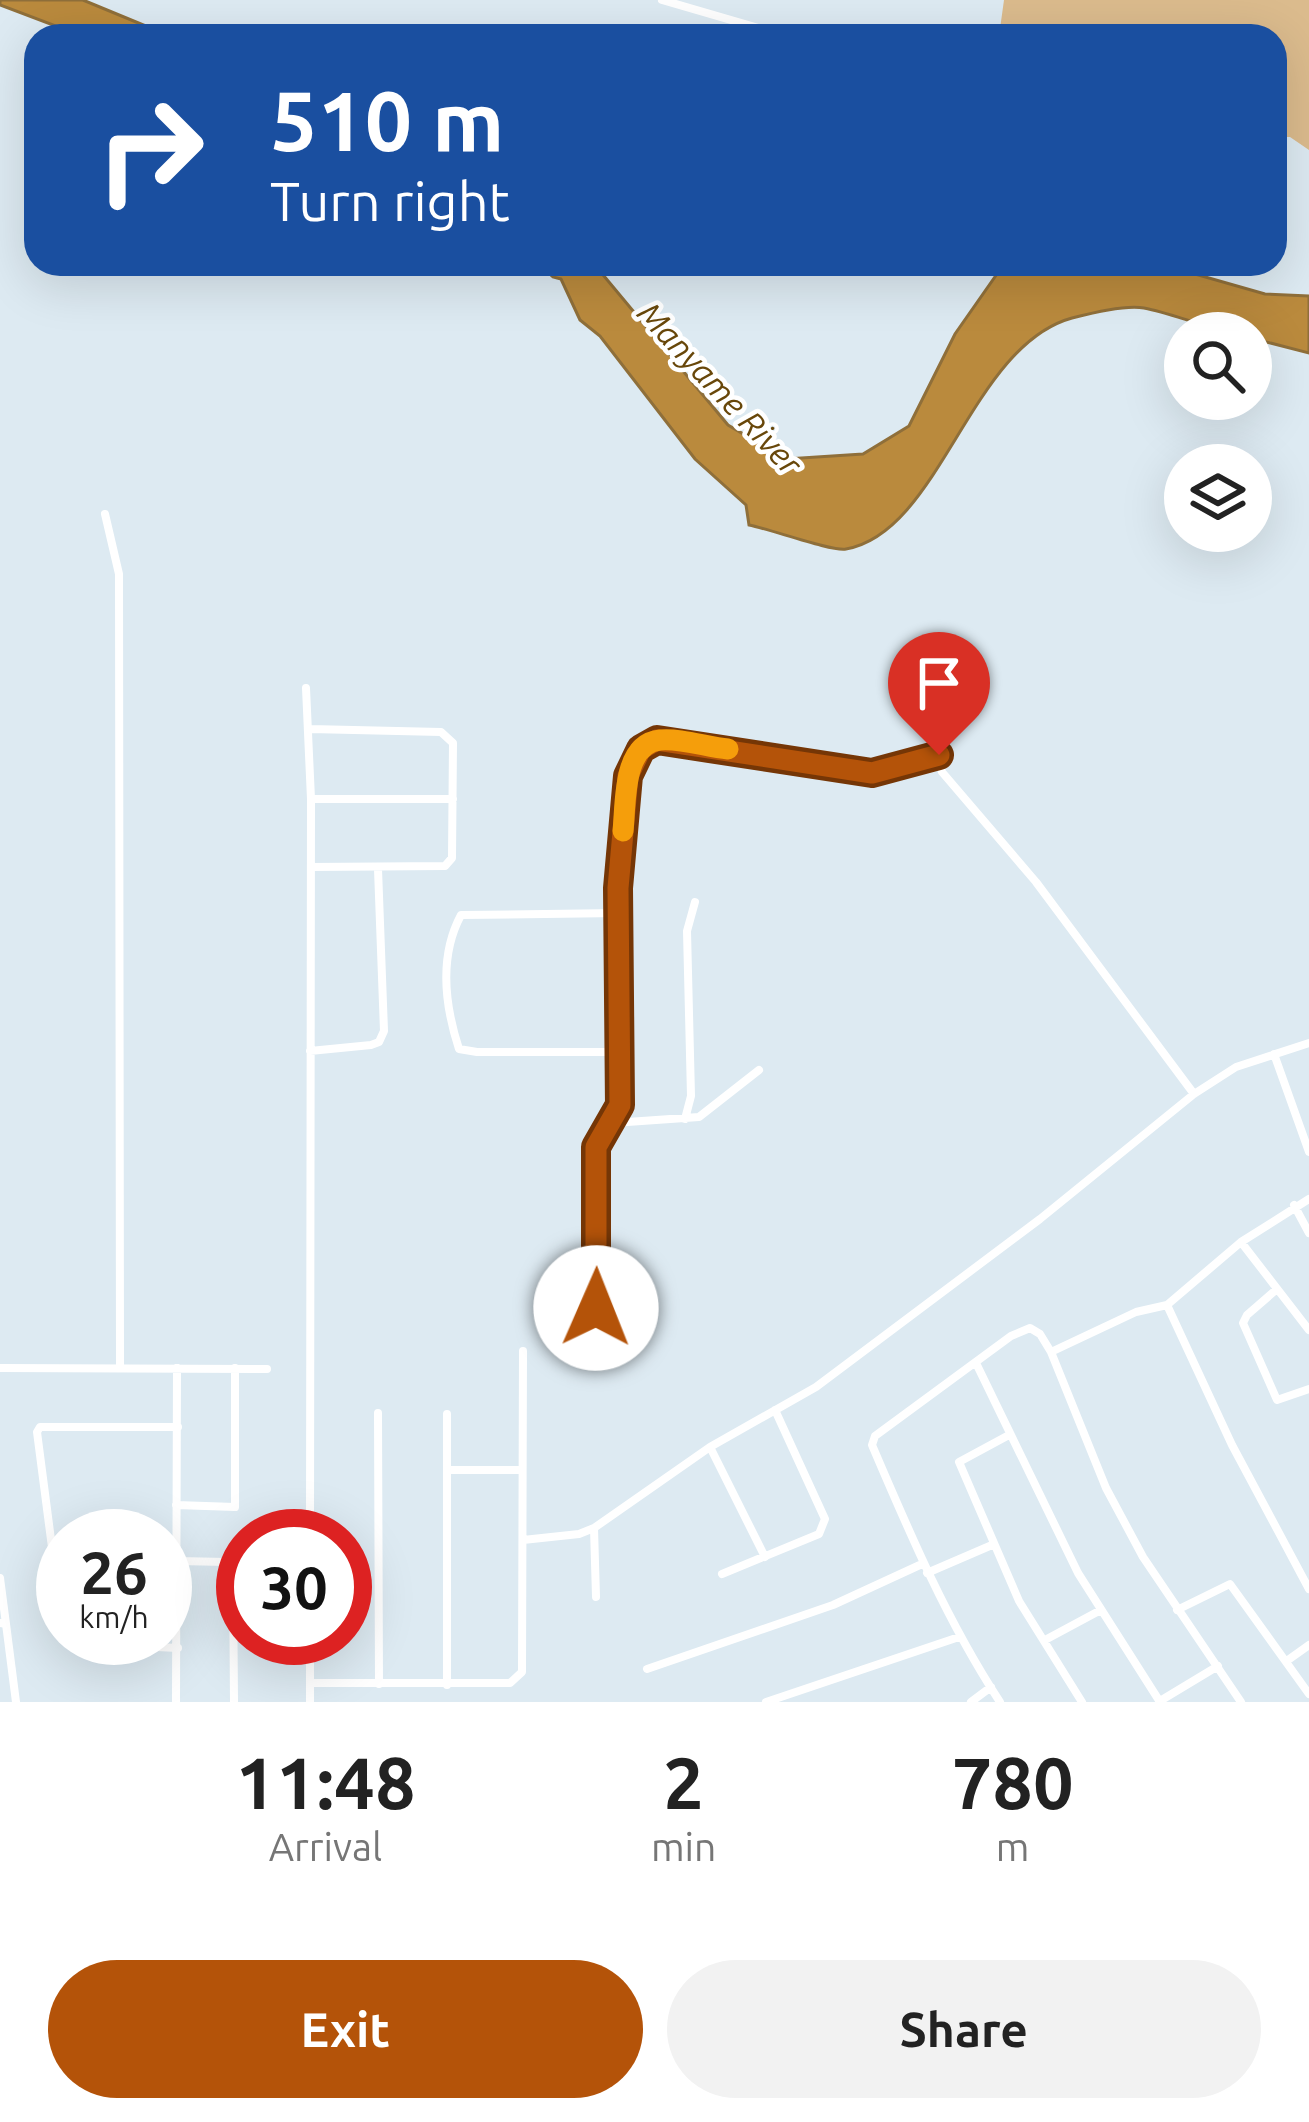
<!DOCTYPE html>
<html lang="en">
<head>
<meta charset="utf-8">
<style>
	body { margin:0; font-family:Ubuntu,sans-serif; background:#f2f2f2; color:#222; height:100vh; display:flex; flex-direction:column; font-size:45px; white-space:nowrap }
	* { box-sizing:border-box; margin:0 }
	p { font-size:39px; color:#767676 }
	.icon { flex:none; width:66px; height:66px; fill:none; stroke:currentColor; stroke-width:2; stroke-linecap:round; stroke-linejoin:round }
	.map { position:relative; height:1702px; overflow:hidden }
	.details { display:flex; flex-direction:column; background:#fff; flex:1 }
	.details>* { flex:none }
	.banner { position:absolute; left:24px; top:24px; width:1263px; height:252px; border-radius:36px; box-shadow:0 12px 48px #0002; background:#1a4fa0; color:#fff; overflow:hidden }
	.fabs { position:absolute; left:1164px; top:312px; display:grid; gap:24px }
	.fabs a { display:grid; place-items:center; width:108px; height:108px; border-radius:50%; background:#fff; box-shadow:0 12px 48px #0002; font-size:60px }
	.speed { position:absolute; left:36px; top:1509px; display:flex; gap:24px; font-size:60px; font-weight:700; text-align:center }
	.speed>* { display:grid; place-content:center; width:156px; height:156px; border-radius:50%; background:#fff; box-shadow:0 12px 48px #0002; line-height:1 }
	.speed small { font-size:30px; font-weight:400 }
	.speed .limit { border:18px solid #d22; background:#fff; color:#111 }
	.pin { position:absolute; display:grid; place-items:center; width:102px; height:102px; color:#fff; margin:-123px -51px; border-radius:50% 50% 50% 0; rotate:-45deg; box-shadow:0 0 12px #0007 }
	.pin .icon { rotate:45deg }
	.me { position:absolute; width:132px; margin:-66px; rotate:1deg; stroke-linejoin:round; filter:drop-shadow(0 0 9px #0008) }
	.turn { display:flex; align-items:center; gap:42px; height:252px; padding:0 48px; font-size:54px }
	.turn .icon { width:156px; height:156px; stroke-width:2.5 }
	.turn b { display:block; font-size:84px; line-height:102px }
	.eta { display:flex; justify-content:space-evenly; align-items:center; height:204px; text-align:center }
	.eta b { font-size:72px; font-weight:700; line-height:84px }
	.button { display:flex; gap:24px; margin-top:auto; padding:24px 48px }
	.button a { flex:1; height:138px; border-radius:72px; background:#b45309; color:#fff; font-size:48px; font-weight:700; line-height:138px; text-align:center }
	.button a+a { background:#f2f2f2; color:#222 }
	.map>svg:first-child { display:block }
</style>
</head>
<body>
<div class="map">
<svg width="1309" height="1702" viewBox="0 0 1309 1702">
	<rect width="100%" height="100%" fill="#ddeaf2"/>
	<path fill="#dbbb8d" d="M1004 0H1309V150L1290 137H1275V36H999Z"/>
	<path fill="#ba8a3d" stroke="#8f6f3a" stroke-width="3" d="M0 0H83L170 36H82L0 5Z
		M539 264H594L728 425 786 459 863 454 909 426 955 334 1004 264H1160L1265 294 1309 296V353L1251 338V333C1214 333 1180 315 1144 308 1124 305 1092 313 1072 318 970 346 941 532 846 549 833 552 770 529 749 525L746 505 695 459 600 336 580 320 561 279 553 277Z"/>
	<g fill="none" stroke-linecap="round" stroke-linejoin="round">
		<path stroke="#fff" stroke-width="8" d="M662 0 786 36
			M832 36 868 31 889 33
			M808 264 815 266
			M105 514 119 574 120 1367
			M306 688 311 799 310 1536
			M310 729 441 732 453 743 452 858 445 866 311 867
			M311 799H453
			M619 913 461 915C439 956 445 1006 459 1049L477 1052H619
			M310 1051 371 1045 379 1042 384 1031 378 869
			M1274 1054 1309 1152
			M685 1119 691 1096 687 931 695 902
			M613 1123 699 1117 759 1070
			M1294 1205 1309 1233
			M1241 1242 1309 1330
			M1277 1289 1247 1315 1243 1323 1277 1400 1309 1389
			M1167 1305 1232 1445 1309 1589
			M592 1319 596 1308 597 1147 620 1105 618 888 628 776 641 749 657 740 872 773 939 755 942 772 1036 882 1194 1094
			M1051 1352 1136 1312 1167 1305 1241 1242 1309 1199
			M976 1363 1078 1573 1160 1702
			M0 1368 267 1369
			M378 1413 379 1684
			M1009 1435 959 1462 1019 1601 1082 1702
			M710 1447 765 1557
			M448 1470H522
			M176 1505 235 1507V1368
			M594 1528 596 1597
			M523 1540 579 1534 594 1528 710 1447 816 1387 1040 1219 1194 1094 1236 1067 1309 1043
			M176 1561 228 1562 233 1572 234 1702
			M927 1573 992 1545
			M722 1574 819 1534 825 1519 775 1410
			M0 1578 6 1624
			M1177 1610 1230 1584 1309 1694
			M0 1623 6 1624 16 1702
			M63 1632 37 1432 40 1427H178
			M66 1638 69 1643 178 1648
			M310 1638V1702
			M1045 1640 1099 1611
			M1288 1660 1309 1645
			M647 1669 833 1605 922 1564
			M310 1683H510L522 1672 523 1351
			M447 1685V1414
			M1160 1701 1218 1666
			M176 1702 177 1368
			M766 1702 959 1637
			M971 1702 991 1687
			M1000 1702C947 1621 910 1534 872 1445L875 1436 1011 1336 1030 1328 1040 1334 1051 1352 1106 1488 1143 1557 1241 1702"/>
	</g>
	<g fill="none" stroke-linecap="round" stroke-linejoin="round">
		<defs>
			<path id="route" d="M596 1308V1147L620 1105 618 888 628 776 641 749 657 740 872 773 939 755"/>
		</defs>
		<use href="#route" stroke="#753606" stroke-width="30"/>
		<use href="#route" stroke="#b45309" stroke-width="21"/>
		<path stroke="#f59e0b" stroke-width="21" d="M623 831C626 804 622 744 660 740 681 738 707 747 728 749"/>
	</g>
	<g text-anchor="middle" stroke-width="9" stroke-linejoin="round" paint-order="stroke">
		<g font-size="33" font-style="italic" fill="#68470a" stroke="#fff">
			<text transform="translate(720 388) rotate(47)" y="12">Manyame River</text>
		</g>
	</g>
</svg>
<div class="fabs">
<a><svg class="icon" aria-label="search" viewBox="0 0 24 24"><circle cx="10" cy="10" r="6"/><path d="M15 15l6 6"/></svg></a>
<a><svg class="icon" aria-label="layers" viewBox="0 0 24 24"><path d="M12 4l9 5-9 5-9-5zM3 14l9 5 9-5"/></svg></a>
</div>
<div class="speed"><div>26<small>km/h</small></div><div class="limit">30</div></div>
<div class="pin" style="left:939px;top:755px;background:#d93025"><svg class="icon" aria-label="arrive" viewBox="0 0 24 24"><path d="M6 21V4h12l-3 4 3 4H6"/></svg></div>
<svg class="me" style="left:596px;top:1308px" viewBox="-20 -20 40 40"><circle r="19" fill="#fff"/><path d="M0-13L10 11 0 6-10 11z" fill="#b45309"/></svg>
<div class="banner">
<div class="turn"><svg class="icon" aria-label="right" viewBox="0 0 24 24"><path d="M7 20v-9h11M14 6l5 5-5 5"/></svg><div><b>510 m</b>Turn right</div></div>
</div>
</div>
<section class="details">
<div class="eta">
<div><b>11:48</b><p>Arrival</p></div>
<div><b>2</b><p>min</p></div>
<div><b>780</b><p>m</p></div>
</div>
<div class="button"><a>Exit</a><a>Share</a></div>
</section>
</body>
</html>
